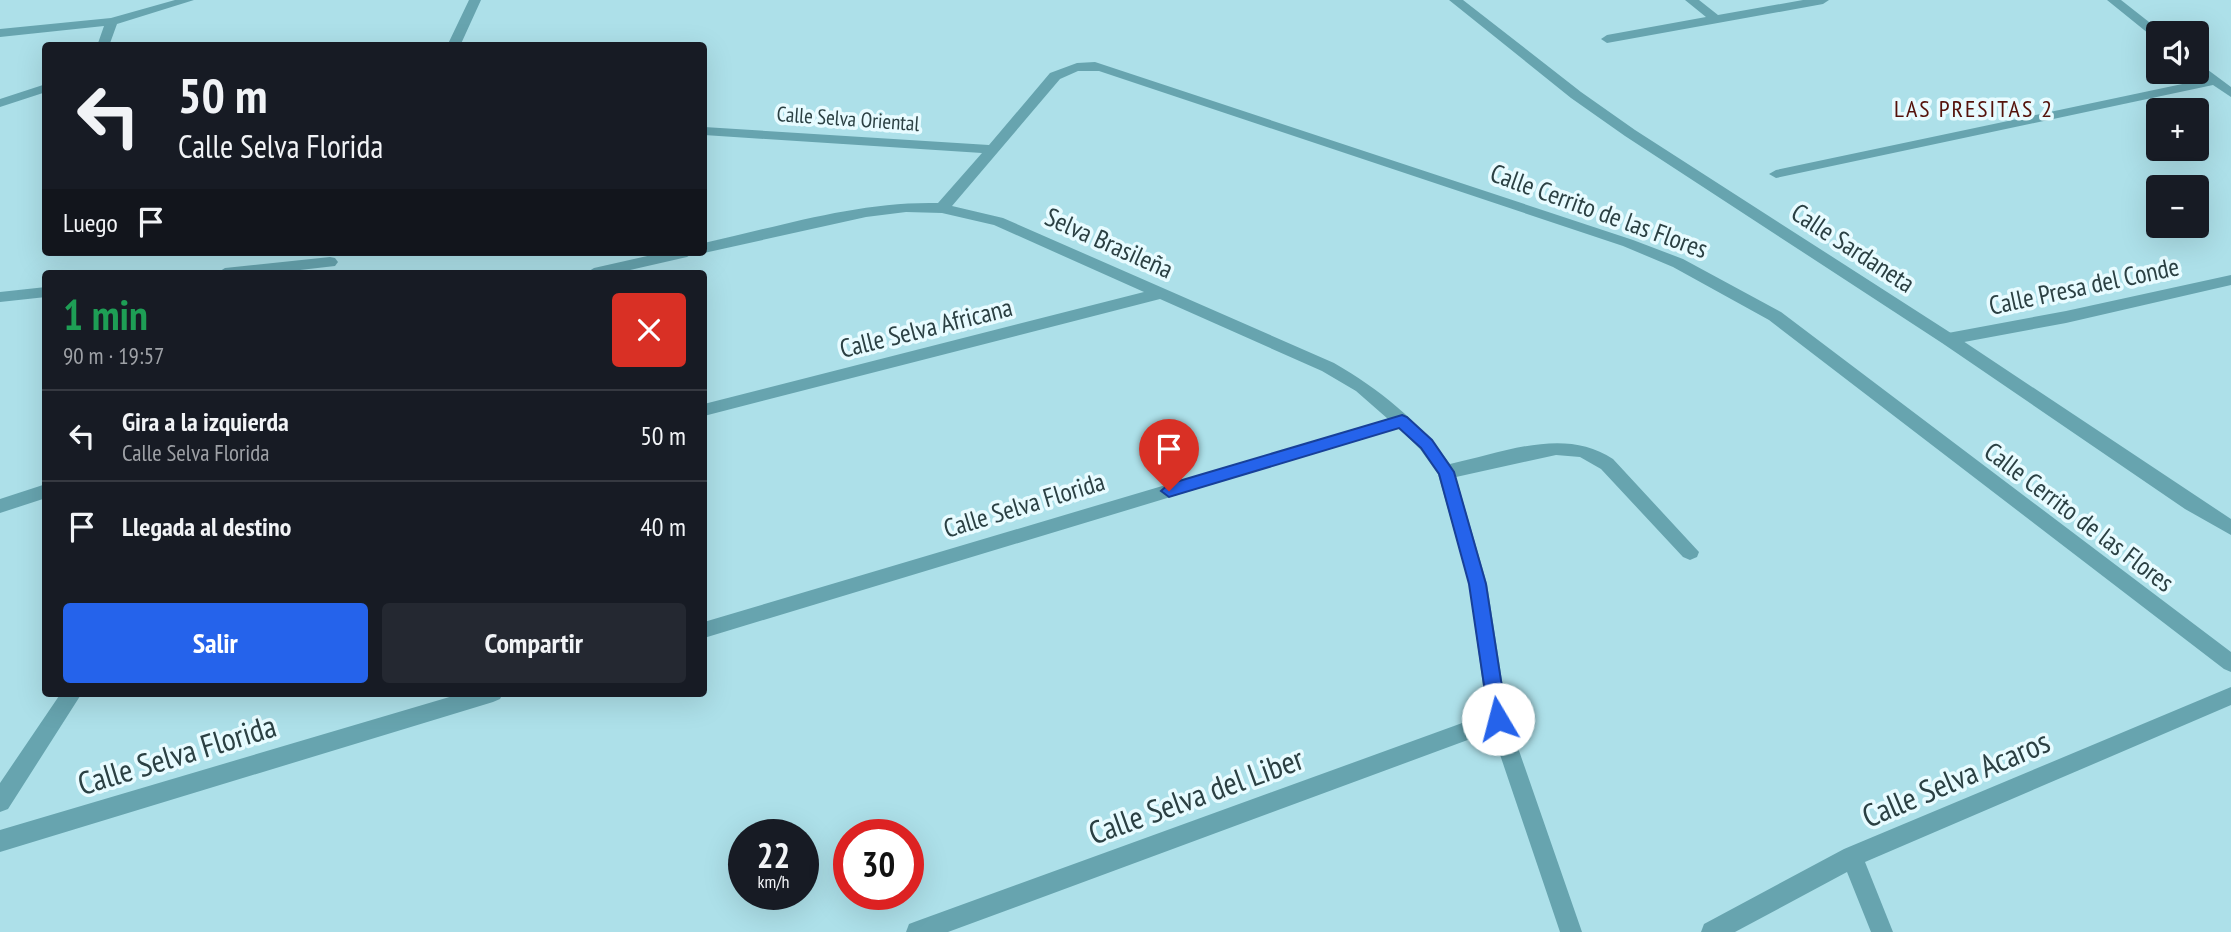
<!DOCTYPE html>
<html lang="es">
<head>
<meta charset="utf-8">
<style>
	body { margin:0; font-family:"PT Sans Narrow",sans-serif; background:#242831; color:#f1f3f6; height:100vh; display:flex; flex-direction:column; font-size:26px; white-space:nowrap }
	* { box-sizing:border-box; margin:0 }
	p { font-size:23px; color:#9ea1a6 }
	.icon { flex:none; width:38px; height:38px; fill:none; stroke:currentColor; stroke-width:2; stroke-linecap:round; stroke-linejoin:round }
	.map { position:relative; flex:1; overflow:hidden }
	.details { position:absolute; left:42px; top:270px; width:665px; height:427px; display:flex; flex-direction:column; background:#171b24; border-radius:7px; box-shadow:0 7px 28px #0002 }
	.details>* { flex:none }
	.guide { position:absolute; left:42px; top:42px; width:665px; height:214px; border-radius:7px; box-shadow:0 7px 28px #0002; background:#171b24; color:#f1f3f6; overflow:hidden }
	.fabs { position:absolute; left:2146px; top:21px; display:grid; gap:14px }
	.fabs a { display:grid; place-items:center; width:63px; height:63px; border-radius:7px; background:#171b24; box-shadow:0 7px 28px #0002; font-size:35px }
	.speed { position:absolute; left:728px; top:819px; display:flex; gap:14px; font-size:35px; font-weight:700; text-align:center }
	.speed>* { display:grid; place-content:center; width:91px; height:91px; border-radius:50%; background:#171b24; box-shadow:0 7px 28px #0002; line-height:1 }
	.speed small { font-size:18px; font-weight:400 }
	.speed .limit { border:10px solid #d22; background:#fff; color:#111 }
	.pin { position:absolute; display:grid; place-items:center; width:60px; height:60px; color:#fff; margin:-72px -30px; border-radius:50% 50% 50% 0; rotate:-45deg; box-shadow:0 0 7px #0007 }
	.pin .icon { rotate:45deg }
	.me { position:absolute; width:77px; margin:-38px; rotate:352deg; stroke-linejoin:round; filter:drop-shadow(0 0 5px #0008) }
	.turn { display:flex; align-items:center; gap:24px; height:147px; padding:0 21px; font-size:32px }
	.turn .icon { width:91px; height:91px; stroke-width:2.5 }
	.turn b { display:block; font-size:49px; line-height:60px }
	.then { display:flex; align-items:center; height:66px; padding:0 21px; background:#0003; gap:14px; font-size:26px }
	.round { display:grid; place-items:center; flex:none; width:74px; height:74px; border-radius:7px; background:#242831 }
	.head { display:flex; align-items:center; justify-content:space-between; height:119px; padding:0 21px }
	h1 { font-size:42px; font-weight:700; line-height:52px; color:#1e9e55 }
	.cta { display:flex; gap:14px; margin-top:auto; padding:14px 21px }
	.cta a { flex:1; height:80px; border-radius:7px; background:#2563eb; color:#fff; font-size:28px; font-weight:700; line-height:80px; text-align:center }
	.cta a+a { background:#242831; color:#f1f3f6 }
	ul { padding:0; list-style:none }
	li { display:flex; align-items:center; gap:21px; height:91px; padding:0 21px; border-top:2px solid #363941 }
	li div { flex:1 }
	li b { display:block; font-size:26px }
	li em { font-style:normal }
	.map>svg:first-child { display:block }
</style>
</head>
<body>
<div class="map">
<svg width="2231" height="932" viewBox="0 0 2231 932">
	<rect width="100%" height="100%" fill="#ade0e9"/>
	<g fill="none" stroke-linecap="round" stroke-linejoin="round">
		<path fill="#67a4af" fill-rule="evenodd" d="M46 484V498L0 513V499Z"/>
		<path fill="#67a4af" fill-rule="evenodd" d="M175 0H194L117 24 109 46H97L104 26 0 37V29L111 18Z
			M469 0H481L460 46H447Z
			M1685 0H1699L1718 15 1803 0H1829L1823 4 1607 43 1601 39 1607 35 1706 17Z
			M2107 0H2121L2163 33H2158V39L2154 38Z
			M2196 61 2231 87V97L2213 85 1776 178 1769 174 1776 170 2206 79 2196 72Z
			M1095 62 1633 240 1683 259 1781 312 2231 652V672L2224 669 1769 320 1673 267 1623 246 1099 71H1078L1060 79 952 206 1003 218 1334 363C1379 389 1419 421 1450 464 1503 453 1564 426 1613 459L1699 552 1697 557 1690 560 1683 557 1601 469 1580 457 1556 455 1456 477 1487 584 1508 719 1582 932H1560L1492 731 948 932H906L909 924 917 921 1487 714 1469 584 1438 474 1420 449 1399 428 704 638V622L1388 419 1356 391 1322 371 1160 299 704 416V404L1144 292 994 225 942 213 906 212 866 217 704 253 700 252H704V243C781 226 859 201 938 203L982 153 704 135V127L989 145 1050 73 1077 63Z
			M46 84V92L0 107V99Z
			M665 252H695L687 257 617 273H586L594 268Z
			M330 257 335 258 338 262 335 266 274 273H217L225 268Z
			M2231 275V285L2066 323 1948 345 1940 339 1948 333 2066 311Z
			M46 287V297L0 302V292Z
			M2231 687V705L1865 862 1893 932H1871L1847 872 1735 932H1701L1704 924 1844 849Z
			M61 693H82L8 809 0 812V783Z
			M463 693H503L500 699 493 702 0 852V830Z"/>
		<path fill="#67a4af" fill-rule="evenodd" d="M1449 0H1463L1581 92 1635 130 1954 335 2231 519V535L2185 509 1942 343 1625 136 1571 98Z"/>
	</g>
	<path fill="#2563eb" stroke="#184099" stroke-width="2" d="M1402 415 1407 417 1432 440 1454 472 1486 584 1507 719 1504 725 1498 727 1491 725 1489 719 1469 584 1439 474 1421 448 1399 428 1169 497 1161 491 1169 484Z"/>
	<g text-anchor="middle" stroke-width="7" stroke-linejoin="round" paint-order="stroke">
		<g font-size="21" fill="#2b4043" stroke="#e7fbff">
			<text transform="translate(848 119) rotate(4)" y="7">Calle Selva Oriental</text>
		</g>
		<g font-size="24" letter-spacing="2" fill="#55120b" stroke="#e7fbff">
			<text x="1974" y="117">LAS PRESITAS 2</text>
		</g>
		<g font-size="26" fill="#2b4043" stroke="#e7fbff">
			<text transform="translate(1599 211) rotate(20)" y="9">Calle Cerrito de las Flores</text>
			<text transform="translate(1109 243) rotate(24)" y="9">Selva Brasileña</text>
			<text transform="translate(1853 248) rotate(33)" y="9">Calle Sardaneta</text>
			<text transform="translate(2084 286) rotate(-12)" y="9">Calle Presa del Conde</text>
			<text transform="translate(926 328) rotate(-14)" y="9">Calle Selva Africana</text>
			<text transform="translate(1024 505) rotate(-17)" y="9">Calle Selva Florida</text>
			<text transform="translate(2079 517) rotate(37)" y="9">Calle Cerrito de las Flores</text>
		</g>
		<g font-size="32" fill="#2b4043" stroke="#e7fbff">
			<text transform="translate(177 755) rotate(-17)" y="11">Calle Selva Florida</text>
			<text transform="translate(1956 779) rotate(-23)" y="11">Calle Selva Acaros</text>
			<text transform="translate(1196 796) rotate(-20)" y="11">Calle Selva del Liber</text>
		</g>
	</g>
</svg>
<div class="fabs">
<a><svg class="icon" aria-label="sound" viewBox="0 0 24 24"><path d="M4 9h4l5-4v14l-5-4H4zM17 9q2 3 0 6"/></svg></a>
<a>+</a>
<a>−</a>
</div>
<div class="speed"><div>22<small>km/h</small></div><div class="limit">30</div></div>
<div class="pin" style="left:1169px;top:491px;background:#d93025"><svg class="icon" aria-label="arrive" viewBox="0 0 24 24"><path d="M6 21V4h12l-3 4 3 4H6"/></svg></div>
<svg class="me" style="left:1498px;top:719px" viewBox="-20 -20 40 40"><circle r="19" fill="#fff"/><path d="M0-13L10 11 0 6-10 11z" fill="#2563eb"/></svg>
<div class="guide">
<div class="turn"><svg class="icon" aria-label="left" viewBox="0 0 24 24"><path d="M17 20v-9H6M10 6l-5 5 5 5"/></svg><div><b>50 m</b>Calle Selva Florida</div></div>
<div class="then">Luego<svg class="icon" aria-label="arrive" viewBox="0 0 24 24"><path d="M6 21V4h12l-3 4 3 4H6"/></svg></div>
</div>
<section class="details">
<div class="head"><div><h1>1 min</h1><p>90 m · 19:57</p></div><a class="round" style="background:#d93025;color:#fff"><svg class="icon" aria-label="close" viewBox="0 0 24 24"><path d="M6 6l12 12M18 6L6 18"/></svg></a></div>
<ul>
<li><svg class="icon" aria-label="left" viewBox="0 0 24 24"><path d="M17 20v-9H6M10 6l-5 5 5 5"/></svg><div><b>Gira a la izquierda</b><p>Calle Selva Florida</p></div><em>50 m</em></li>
<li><svg class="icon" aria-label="arrive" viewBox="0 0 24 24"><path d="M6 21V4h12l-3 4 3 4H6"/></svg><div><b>Llegada al destino</b></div><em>40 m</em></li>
</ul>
<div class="cta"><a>Salir</a><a>Compartir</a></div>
</section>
</div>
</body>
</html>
